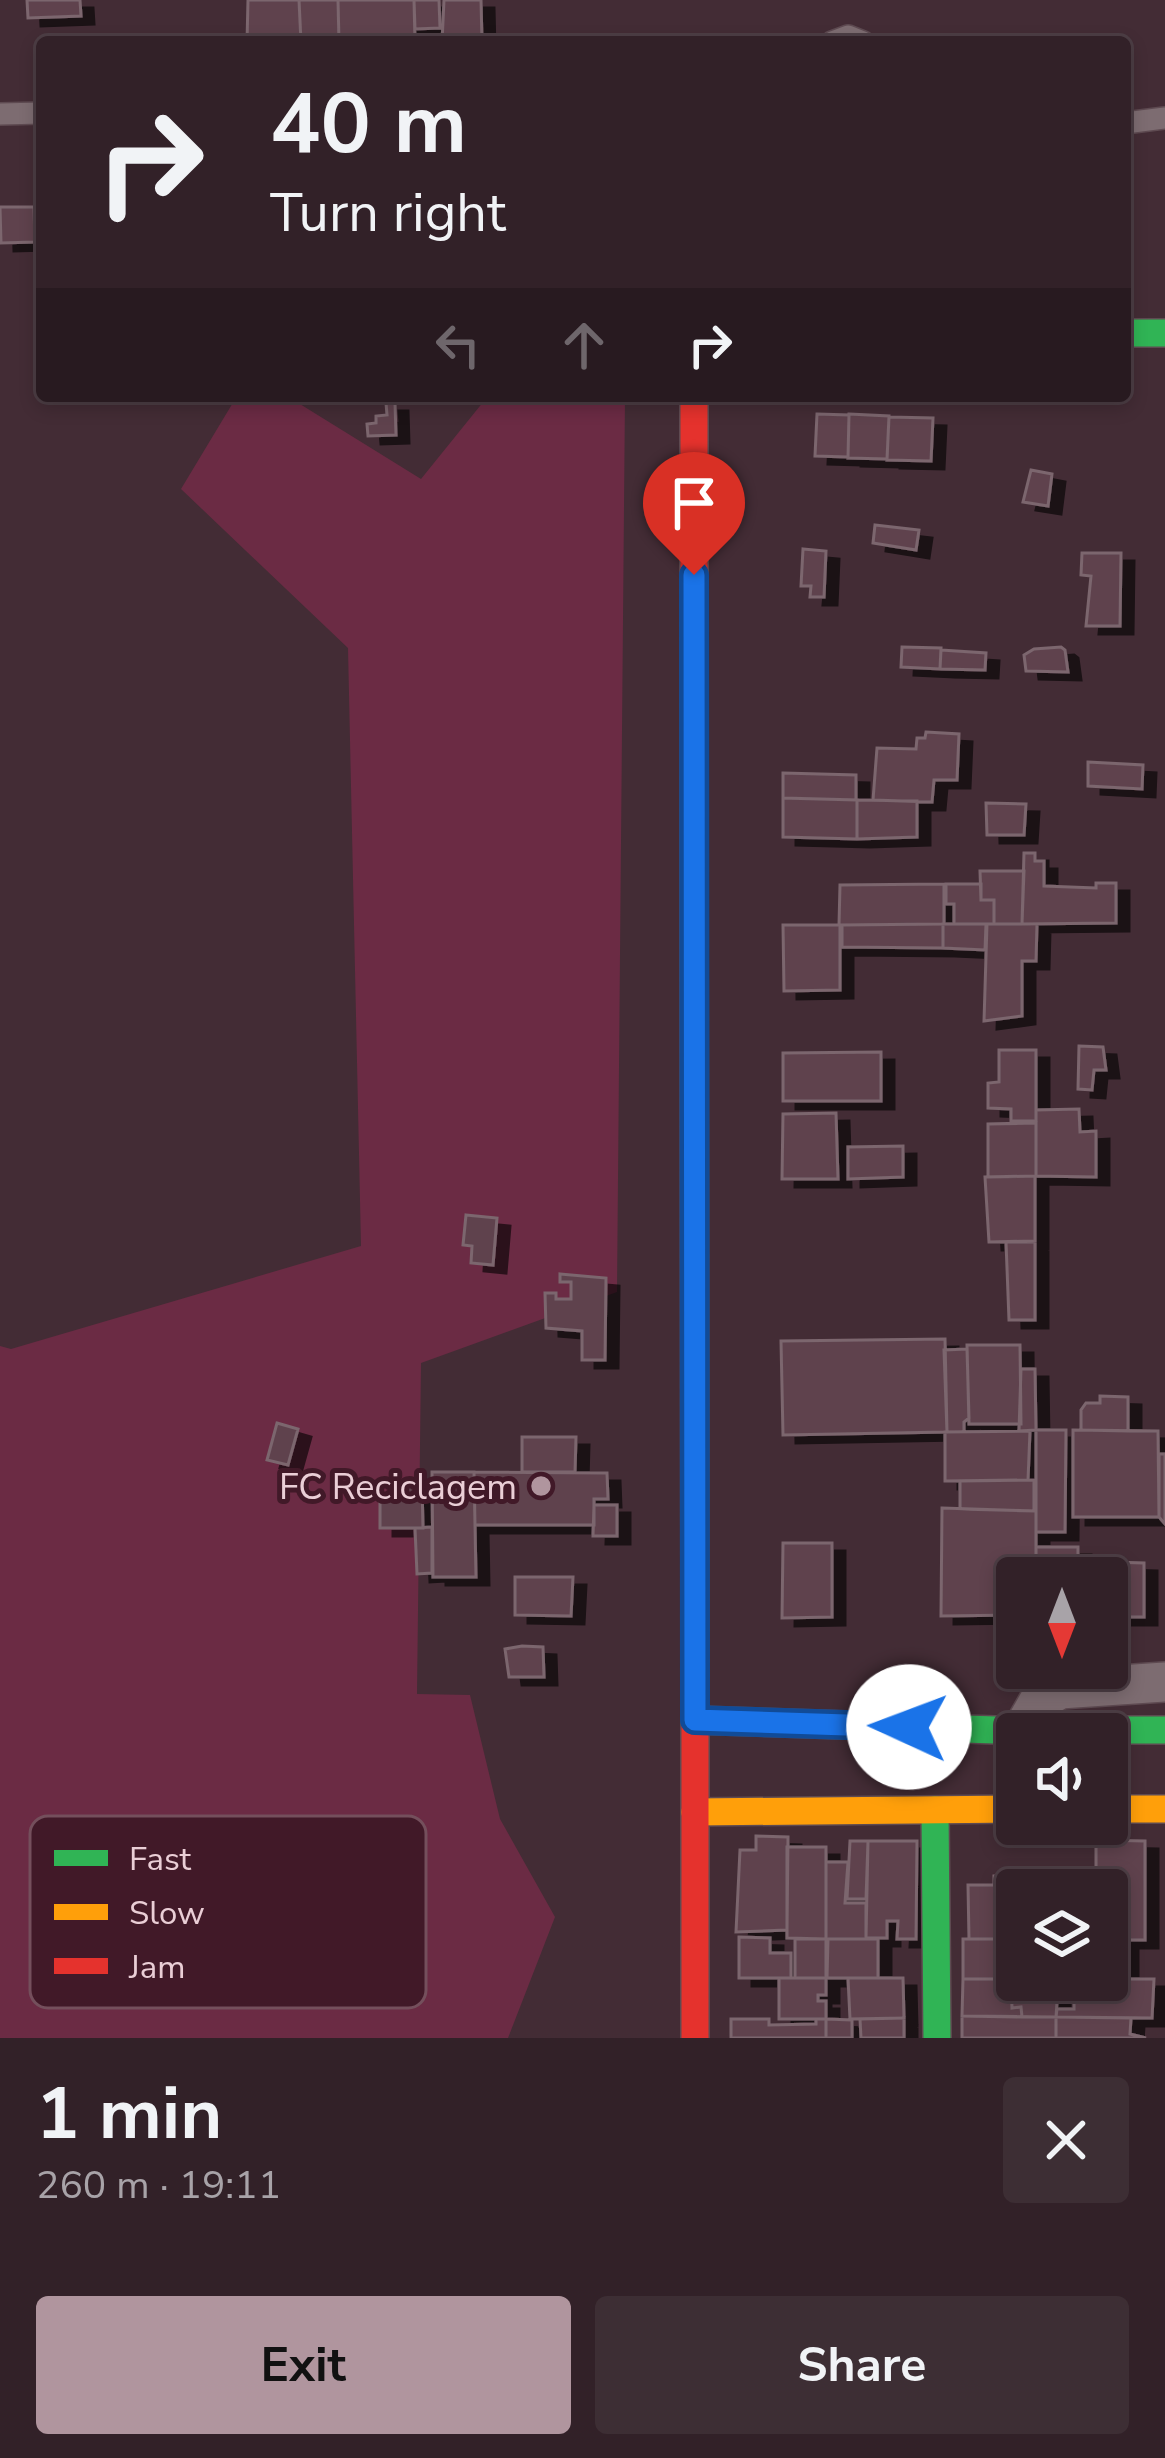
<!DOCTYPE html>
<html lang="en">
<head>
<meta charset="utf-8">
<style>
	body { margin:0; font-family:"Nunito Sans",sans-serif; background:#3d2e34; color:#f1f3f6; height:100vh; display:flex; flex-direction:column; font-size:45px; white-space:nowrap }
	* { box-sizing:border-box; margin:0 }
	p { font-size:39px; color:#a8a3a8 }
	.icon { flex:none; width:66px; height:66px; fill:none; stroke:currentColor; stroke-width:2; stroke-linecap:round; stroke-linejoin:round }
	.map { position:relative; height:2038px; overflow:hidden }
	.sheet { display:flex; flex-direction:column; background:#322128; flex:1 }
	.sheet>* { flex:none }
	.banner { position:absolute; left:36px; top:36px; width:1095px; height:366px; border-radius:12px; box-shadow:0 6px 18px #0003,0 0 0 3px #4d3e45; background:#322128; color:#f1f3f6; overflow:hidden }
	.needle { width:78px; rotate:180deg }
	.controls { position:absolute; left:996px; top:1557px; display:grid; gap:24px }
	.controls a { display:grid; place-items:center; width:132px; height:132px; border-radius:12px; background:#322128; box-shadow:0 6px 18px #0003,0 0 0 3px #4d3e45; font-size:60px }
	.pin { position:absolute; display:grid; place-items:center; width:102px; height:102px; color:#fff; margin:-123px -51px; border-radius:50% 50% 50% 0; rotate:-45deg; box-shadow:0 0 12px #0007 }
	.pin .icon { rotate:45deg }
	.me { position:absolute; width:132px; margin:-66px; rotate:272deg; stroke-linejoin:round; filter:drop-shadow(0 0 9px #0008) }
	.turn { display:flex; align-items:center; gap:42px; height:252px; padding:0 36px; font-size:54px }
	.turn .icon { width:156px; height:156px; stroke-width:2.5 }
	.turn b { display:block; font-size:84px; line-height:102px }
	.lanes { display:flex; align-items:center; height:114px; padding:0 36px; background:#0003; justify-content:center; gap:60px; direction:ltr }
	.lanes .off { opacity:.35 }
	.round { display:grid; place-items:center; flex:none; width:126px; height:126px; border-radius:12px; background:#3d2e34 }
	.overview { display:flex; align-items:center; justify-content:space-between; height:204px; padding:0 36px }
	h1 { font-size:72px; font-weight:700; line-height:90px }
	.primary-button { display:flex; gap:24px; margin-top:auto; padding:24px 36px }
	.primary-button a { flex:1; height:138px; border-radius:12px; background:#b0959e; color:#111; font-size:48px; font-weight:700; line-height:138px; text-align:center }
	.primary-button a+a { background:#3d2e34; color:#f1f3f6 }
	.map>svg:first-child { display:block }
</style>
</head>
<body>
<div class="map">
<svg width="1165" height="2038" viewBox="0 0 1165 2038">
	<defs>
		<filter id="shadow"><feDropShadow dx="13" dy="8" stdDeviation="0" flood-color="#0009"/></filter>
	</defs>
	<rect width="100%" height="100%" fill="#432c35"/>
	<path fill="#6b2b44" d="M237 396H287L421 479 488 396H625L617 1292 421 1363 417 1694 470 1695 500 1819 555 1917 508 2038H0V1346L11 1349 361 1246 348 648 181 489Z"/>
	<path fill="#5f434e" stroke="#7b666e" stroke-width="3" filter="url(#shadow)" d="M27 0H80L81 16 28 18Z
		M248 0H299L301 42H247Z
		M299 0H338L339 42H301Z
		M338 0H414L415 42H339Z
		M414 0H439L440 28 415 29Z
		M444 0H481L482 42H442Z
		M0 207H34L35 242 1 243Z
		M386 403H395L396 435 368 436 367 424 376 423V416L387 415Z
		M817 414 849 415 848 457 815 456Z
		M849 414 889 416 887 459 848 458Z
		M889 417 933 418 931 461 887 460Z
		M1031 470 1052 474 1048 506 1023 502Z
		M875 525 919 530 916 550 873 543Z
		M803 549 826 551 824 597H810L811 586H801Z
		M1082 553H1121L1120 626H1086L1091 576 1081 575Z
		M902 647 941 648 940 669 901 667Z
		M1061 647 1065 650 1068 672 1026 671 1024 655 1034 649Z
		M941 650 986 653 985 670 940 669Z
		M926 732 959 734 957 780H934L932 802 873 800 877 748 916 749 917 738H925Z
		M1088 762 1143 765 1142 789 1088 786Z
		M783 773 856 775V800L783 798Z
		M783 798 857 800V839L783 837Z
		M857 800 917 801V837L857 839Z
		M986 803 1026 804 1024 835H987Z
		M1024 853H1035V861H1044V886L1096 888V883H1116V923L1022 924Z
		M980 871H1024L1022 924H1036H994V900H981Z
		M944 884V924L839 925 840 885Z
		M946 884H981V900H994V924H954V904H946Z
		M943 924H986L985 950 943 948Z
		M943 924V948L842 947V925Z
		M987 924H1037L1036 961H1022V1016L984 1021Z
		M783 925H840V990L784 991Z
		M1079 1046 1103 1047 1106 1070H1094L1092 1090 1078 1089Z
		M999 1050H1036V1121H1011V1109L988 1108V1083L999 1082Z
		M881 1052V1101H783V1053Z
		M1079 1109 1080 1132 1096 1131V1177L1036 1176V1110Z
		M836 1113 838 1179H782L783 1114Z
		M1036 1123V1176L988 1177V1124Z
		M903 1146V1177L848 1179V1147Z
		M1035 1176V1241L989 1242 985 1177Z
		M466 1215 497 1218 493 1265 471 1263 472 1246 463 1245Z
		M1006 1242H1035V1320H1009Z
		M560 1274 606 1278 605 1360H582V1331L546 1328 545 1293H556V1299H571V1282H560Z
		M945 1339 947 1432 783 1435 781 1341Z
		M967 1345H1020L1021 1424H969Z
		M967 1349 969 1418 964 1422V1432H947L944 1350Z
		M1021 1369H1035L1036 1430 1019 1431Z
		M1100 1396 1128 1397V1431L1081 1430V1410L1086 1403H1100Z
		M277 1423 298 1429 288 1465 267 1460Z
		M1036 1430H1066L1065 1532H1036Z
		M1073 1430 1158 1431 1159 1517H1073Z
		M1030 1431 1028 1480 945 1481V1432Z
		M522 1437H576L575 1472H522Z
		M1159 1454H1165V1524L1159 1517Z
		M432 1472H474L476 1577H433Z
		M474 1472 607 1473 608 1499H594V1525H475Z
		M1034 1480V1511L960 1509V1481Z
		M394 1484 422 1485 423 1528H380V1499H394Z
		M594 1505H617V1536H593Z
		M942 1508 1036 1511V1578H1017V1615L941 1616Z
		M432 1527V1573L417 1574 415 1528Z
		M783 1543H832V1617L782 1618Z
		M1036 1547H1078V1561L1144 1563V1617H1107V1578H1036Z
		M515 1577H573L571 1616 515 1615Z
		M522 1646 543 1647 544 1677H509L505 1649Z
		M756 1836 788 1837 787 1930 736 1932 740 1850H756Z
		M1096 1840 1145 1841V1940H1107V1890H1096Z
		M850 1841H868L866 1899H847Z
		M868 1841H917L916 1939H897L898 1921H887V1938H866Z
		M787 1847H826V1939L787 1938Z
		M826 1862H848L845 1903H866V1939H826Z
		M1017 1875V1939H969L968 1885H994V1876Z
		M739 1937 770 1938V1953H791V1978H739Z
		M795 1939H828L827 1978H795Z
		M826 1939H878V1978H826Z
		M963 1939H1017V1979H963Z
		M1107 1940H1125V1979H1107Z
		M779 1978H826V1995H818V2001H826V2019H779Z
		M848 1978H903L904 2018 850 2019Z
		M963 1979H1011L1012 2008 1021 2007 1022 2017 962 2016Z
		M1011 1979 1057 1980V1998H1050V2002H1057L1056 2017H1022L1021 2007 1012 2008Z
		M1128 1979H1154L1152 2018 1056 2017 1057 2009H1074V1980H1101V1987H1108V1984L1128 1985Z
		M962 2016 1056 2017V2038H962Z
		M1056 2017 1131 2018 1130 2034 1146 2038H1056Z
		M904 2018V2038H861L860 2019Z
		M731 2019H769V2025L816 2024V2019H826V2038H731Z
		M826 2019 852 2020V2038H826Z"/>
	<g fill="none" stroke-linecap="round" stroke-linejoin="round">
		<defs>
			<path id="lane" d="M832 42 848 36 863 42
				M0 114 42 113
				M1125 123 1165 118"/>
			<path id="street" d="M1023 1729 1039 1701 1060 1689 1165 1682"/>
			<path id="fast" d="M1125 333H1165
				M695 1720 995 1730H1165
				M935 1810 937 2038"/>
			<path id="slow" d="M694 945 695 1578
				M1107 1809H1165
				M695 1812 1017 1809"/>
			<path id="jam" d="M694 396V945
				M695 1578V2038"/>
		</defs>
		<use href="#lane" stroke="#5e4a51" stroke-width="24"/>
		<use href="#street" stroke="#5e4a51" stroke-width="42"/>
		<use href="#fast" stroke="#5e4a51" stroke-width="30"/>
		<use href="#slow" stroke="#5e4a51" stroke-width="30"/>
		<use href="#jam" stroke="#5e4a51" stroke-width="30"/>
		<use href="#lane" stroke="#7d6c71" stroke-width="21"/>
		<use href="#street" stroke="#7d6c71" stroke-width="39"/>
		<use href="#fast" stroke="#30b455" stroke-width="27"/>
		<use href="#slow" stroke="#ff9f0a" stroke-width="27"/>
		<use href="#jam" stroke="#e5322d" stroke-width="27"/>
	</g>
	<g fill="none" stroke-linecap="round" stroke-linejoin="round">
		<defs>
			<path id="route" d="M694 575 695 1720 909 1727"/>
		</defs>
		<use href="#route" stroke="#114b97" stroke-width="30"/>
		<use href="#route" stroke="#1a73e8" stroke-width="21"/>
	</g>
	<circle fill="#b0959e" stroke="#411928" stroke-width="4.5" cx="541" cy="1486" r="12"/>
	<g text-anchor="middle" stroke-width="10" stroke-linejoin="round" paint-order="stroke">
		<g font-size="36" fill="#eaced6" stroke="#411928" text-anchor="end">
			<text x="517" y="1499">FC Reciclagem</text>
		</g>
	</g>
	<rect x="30" y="1816" width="396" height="192" rx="18" fill="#411928" stroke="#744f5c" stroke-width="3"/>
	<rect x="54" y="1850" width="54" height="16" fill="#30b455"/>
	<rect x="54" y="1904" width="54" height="16" fill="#ff9f0a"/>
	<rect x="54" y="1958" width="54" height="16" fill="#e5322d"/>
	<g font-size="33" fill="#eaced6">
		<text x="129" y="1870">Fast</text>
		<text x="129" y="1924">Slow</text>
		<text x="129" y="1978">Jam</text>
	</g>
</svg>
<div class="controls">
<a><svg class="needle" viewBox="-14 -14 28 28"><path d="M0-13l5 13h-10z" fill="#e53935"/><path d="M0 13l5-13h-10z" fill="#a8a3a8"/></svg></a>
<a><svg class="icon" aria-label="sound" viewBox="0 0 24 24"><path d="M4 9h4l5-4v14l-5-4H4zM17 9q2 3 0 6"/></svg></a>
<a><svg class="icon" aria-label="layers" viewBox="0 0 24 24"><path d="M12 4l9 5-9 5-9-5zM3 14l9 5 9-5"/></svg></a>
</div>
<div class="pin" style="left:694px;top:575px;background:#d93025"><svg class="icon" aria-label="arrive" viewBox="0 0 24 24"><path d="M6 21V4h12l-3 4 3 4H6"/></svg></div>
<svg class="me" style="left:909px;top:1727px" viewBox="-20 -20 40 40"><circle r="19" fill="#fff"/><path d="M0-13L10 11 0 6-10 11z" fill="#1a73e8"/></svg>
<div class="banner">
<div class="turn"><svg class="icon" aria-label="right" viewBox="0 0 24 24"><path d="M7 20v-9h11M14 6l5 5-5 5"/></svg><div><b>40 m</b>Turn right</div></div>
<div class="lanes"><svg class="icon off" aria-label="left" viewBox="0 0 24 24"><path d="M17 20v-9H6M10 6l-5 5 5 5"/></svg><svg class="icon off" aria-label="ahead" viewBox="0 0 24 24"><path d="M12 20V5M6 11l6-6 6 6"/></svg><svg class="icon" aria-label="right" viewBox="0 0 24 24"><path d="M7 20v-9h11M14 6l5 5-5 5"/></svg></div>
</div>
</div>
<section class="sheet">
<div class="overview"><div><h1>1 min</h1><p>260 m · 19:11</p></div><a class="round"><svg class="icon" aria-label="close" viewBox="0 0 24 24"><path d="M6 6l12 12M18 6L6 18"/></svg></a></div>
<div class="primary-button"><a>Exit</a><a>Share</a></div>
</section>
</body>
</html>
